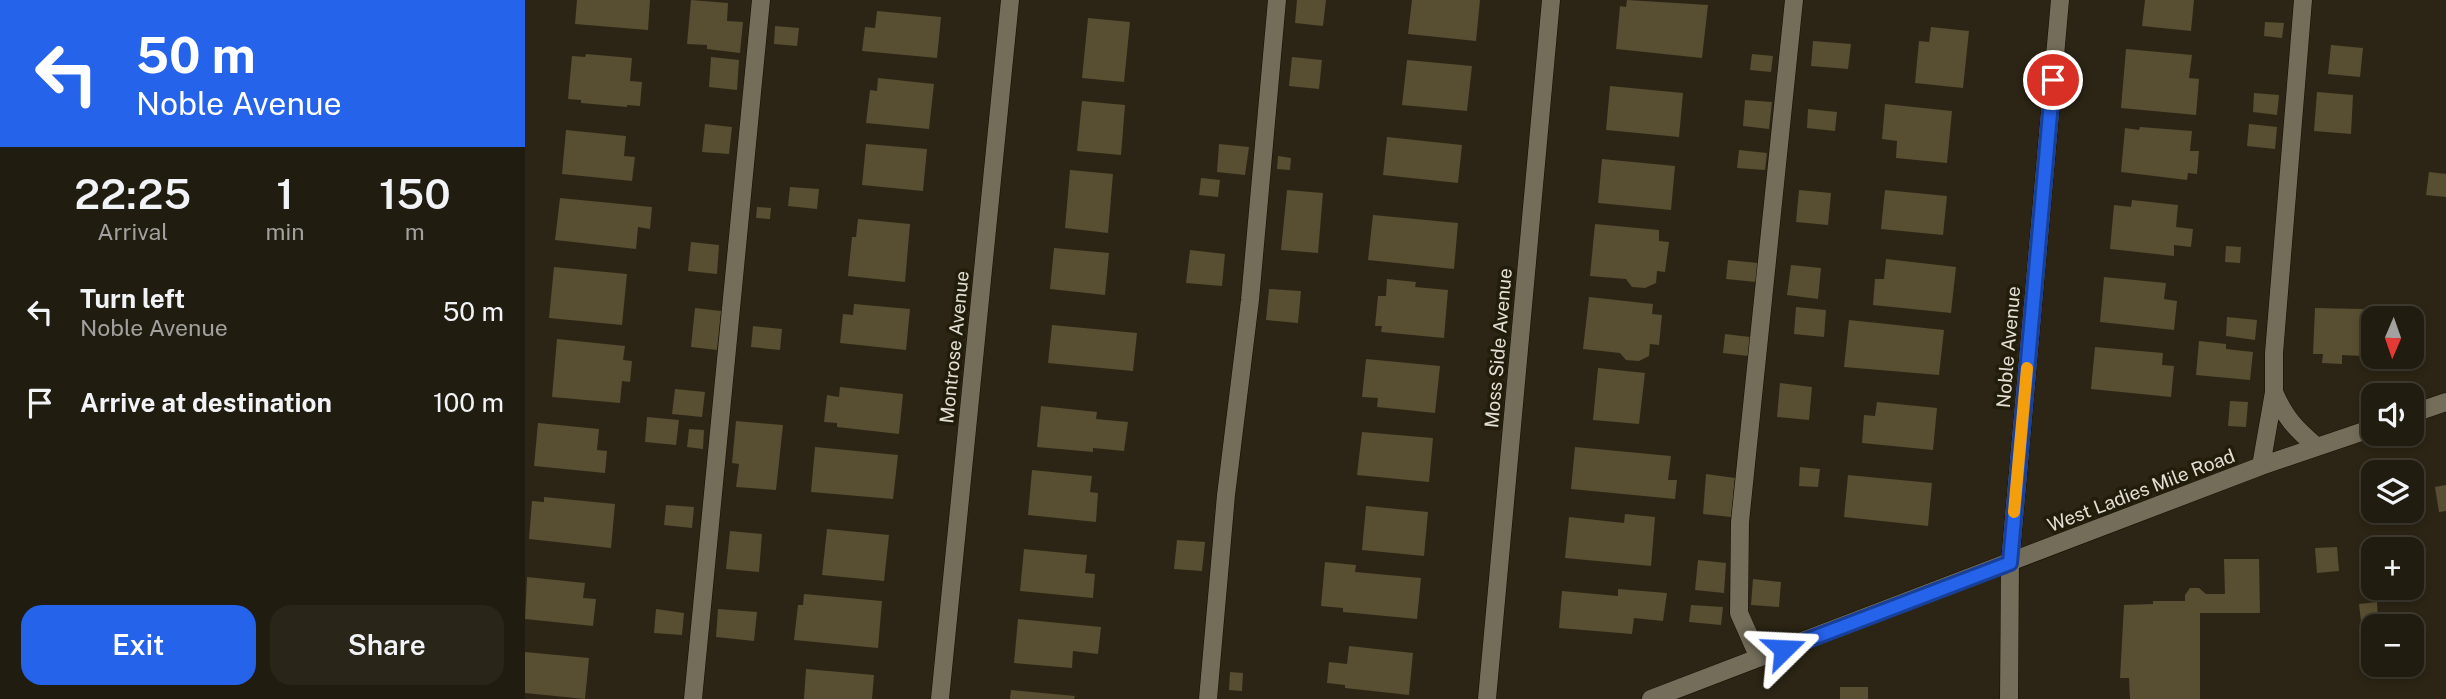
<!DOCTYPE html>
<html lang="en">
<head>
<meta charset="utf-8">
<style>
	body { margin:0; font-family:"Public Sans",sans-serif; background:#292519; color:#f1f3f6; height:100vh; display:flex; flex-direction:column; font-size:26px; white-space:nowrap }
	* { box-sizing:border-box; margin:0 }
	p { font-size:23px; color:#a2a19f }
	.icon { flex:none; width:38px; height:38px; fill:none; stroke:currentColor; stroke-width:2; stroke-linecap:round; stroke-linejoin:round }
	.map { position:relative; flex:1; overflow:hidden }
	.side { display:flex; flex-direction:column; background:#211c10; width:525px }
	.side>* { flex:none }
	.guide { background:#2563eb; color:#fff; overflow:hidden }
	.needle { width:46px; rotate:182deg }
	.buttons { position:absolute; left:1836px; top:306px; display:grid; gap:14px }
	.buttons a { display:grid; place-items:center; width:63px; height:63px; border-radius:14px; background:#211c10; box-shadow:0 4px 10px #0003,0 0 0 2px #3e3a30; font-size:35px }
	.pin { position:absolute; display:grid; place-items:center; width:60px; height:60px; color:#fff; margin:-30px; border:4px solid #fff; border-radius:50%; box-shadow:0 2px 7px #0007 }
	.me { position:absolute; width:77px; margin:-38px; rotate:69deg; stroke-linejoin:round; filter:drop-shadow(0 0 5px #0008) }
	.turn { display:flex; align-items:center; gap:24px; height:147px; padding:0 21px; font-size:32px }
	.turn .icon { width:91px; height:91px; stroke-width:2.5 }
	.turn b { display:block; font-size:49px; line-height:60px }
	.eta { display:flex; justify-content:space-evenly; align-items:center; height:119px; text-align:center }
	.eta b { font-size:42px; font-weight:600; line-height:49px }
	.button { display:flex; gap:14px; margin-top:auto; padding:14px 21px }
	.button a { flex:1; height:80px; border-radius:21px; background:#2563eb; color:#fff; font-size:28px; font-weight:600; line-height:80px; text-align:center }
	.button a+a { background:#292519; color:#f1f3f6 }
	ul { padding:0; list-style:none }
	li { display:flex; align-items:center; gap:21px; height:91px; padding:0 21px }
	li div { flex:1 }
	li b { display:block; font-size:26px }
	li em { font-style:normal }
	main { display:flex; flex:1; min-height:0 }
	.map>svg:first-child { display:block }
</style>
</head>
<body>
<main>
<section class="side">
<div class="guide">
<div class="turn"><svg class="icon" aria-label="left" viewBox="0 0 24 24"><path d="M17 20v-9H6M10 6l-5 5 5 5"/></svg><div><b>50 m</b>Noble Avenue</div></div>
</div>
<div class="eta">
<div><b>22:25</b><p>Arrival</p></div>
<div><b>1</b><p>min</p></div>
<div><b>150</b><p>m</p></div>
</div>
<ul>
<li><svg class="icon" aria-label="left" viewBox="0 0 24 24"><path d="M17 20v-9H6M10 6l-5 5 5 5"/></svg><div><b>Turn left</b><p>Noble Avenue</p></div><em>50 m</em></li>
<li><svg class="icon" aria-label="arrive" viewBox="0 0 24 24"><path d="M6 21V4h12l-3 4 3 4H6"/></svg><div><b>Arrive at destination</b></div><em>100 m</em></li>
</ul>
<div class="button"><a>Exit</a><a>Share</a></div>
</section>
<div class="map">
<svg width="1921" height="699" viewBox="0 0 1921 699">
	<rect width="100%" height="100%" fill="#2c2515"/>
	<path fill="#584e31" d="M52 0H125L123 30 50 24Z
		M166 0 203 3 202 21 218 22 215 53 182 49V45L162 44Z
		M772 0H801L798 26 770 23Z
		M887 0H955L951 41 883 34Z
		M1102 0 1183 5 1177 58 1091 49 1095 6 1101 7Z
		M1620 0H1669L1666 31 1617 26Z
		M352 11 416 17 412 58 337 51 340 27 350 28Z
		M563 18 605 22 599 82 557 78Z
		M1740 22 1759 23 1757 38 1739 36Z
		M250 26 274 28 272 46 249 44Z
		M1406 27 1444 31 1438 88 1390 83 1394 41 1404 42Z
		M1288 41 1326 44 1323 69 1286 66Z
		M1806 45 1838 48 1835 77 1803 74Z
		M1601 49 1667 55 1664 78 1674 79 1671 115 1596 108Z
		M61 54 107 58 105 81 117 82 115 106 102 105V107L56 103V100L43 99 47 56 60 57Z
		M1227 54 1248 56 1246 72 1225 70Z
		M186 57 214 60 212 90 184 87Z
		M767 57 797 60 794 89 764 86Z
		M882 60 947 66 942 111 877 105Z
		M353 78 409 84 404 129 341 123 345 90 352 91Z
		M1085 86 1158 93 1154 137 1081 130Z
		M1792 92 1828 95 1826 134 1789 131Z
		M1729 93 1754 95 1752 115 1728 112Z
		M1220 100 1247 102 1244 129 1218 126Z
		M557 101 600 105 596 155 552 151Z
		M1360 104 1427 111 1422 163 1371 158 1372 141 1357 139Z
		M1283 109 1312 112 1310 131 1282 128Z
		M180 124 207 127 204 154 177 152Z
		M1724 124 1752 127 1750 149 1722 146Z
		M1615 127 1667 131 1665 151H1674L1672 174 1663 173 1662 180 1596 172 1600 128 1614 130Z
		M41 130 101 136 99 156 110 157 107 181 37 174Z
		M862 137 937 145 933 183 858 175Z
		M341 144 402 149 398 191 337 185Z
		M694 144 724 147 720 175 692 172Z
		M1214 150 1242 153 1240 170 1212 168Z
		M753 156 766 158 765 170 752 169Z
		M1077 159 1150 166 1146 210 1073 203Z
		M545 170 588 174 583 233 540 228Z
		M1904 172 1921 174V197L1901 195Z
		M676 178 695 180 693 197 674 195Z
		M265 187 294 189 292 209 263 206Z
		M762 190 798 193 793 253 756 250Z
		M1274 190 1306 193 1303 225 1271 222Z
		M1360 190 1422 196 1418 235 1356 229Z
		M35 198 127 207 125 229 113 227 111 249 30 240Z
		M1607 200 1653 205 1651 227 1668 229 1666 247 1649 245V256L1585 249 1589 205 1606 207Z
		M232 207 246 208 245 219 231 218Z
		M848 215 933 223 929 269 843 260Z
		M333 219 385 224 380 282 323 276 327 237H331Z
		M1070 224 1134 230V241L1144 242 1140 272 1132 271 1131 283 1120 288 1107 287 1101 279 1065 276Z
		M166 242 194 245 192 274 163 271Z
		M1701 246 1716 247 1715 263 1700 262Z
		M529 248 584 253 580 295 525 289Z
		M665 250 700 254 697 286 661 283Z
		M1361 259 1431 267 1426 313 1348 305 1350 279H1359Z
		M1203 260 1233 263 1231 282 1201 279Z
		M1266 265 1296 268 1293 299 1262 295Z
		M29 267 102 274 97 325 24 318Z
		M1579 277 1641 283 1639 299 1652 301 1649 330 1575 322Z
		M862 279 891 282 890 287 923 290 919 338 856 332 857 326H850L853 296H861Z
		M744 289 776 291 773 323 741 320Z
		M1064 297 1128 304 1127 314 1137 315 1134 345 1125 344 1124 356 1114 361 1101 360 1095 353 1058 349Z
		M329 304 385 309 381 350 315 343 318 314 328 315Z
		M1271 307 1301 310 1299 337 1269 334Z
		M170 308 196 311 192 350 166 347Z
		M1790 308 1838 309 1836 356 1817 355V364L1797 363 1798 354H1788Z
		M1702 317 1732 320 1730 340 1701 336Z
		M1324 320 1419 330 1414 375 1319 367Z
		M527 325 612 333 608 371 523 363Z
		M228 326 257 329 255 350 226 347Z
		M1200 334 1225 337 1223 356 1198 353Z
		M32 339 100 346 98 360 107 361 105 382 97 381 95 403 27 397Z
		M1674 341 1701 344V349L1728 352 1725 380 1671 375Z
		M1570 347 1638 353 1637 365 1649 366 1646 397 1566 389Z
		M841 359 915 366 910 413 852 407 853 398 837 397Z
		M1073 368 1120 373 1114 424 1068 420Z
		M1255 383 1287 387 1284 420 1252 417Z
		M315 387 378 394 374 434 312 427V423L299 422 302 395 314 397Z
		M150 389 180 392 177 417 147 414Z
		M1705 401 1723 402 1721 427 1703 426Z
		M1352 402 1412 408 1408 450 1337 443 1339 415 1350 416Z
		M516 406 572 412 571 419 603 422 599 451 568 448V452L512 447Z
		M122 417 154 420 151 445 120 442Z
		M211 421 258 425 251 490 211 487 214 464 207 463Z
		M13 423 74 429 72 450 82 451 80 473 9 466Z
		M164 429 179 430 178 449 162 447Z
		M837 432 908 438 904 482 832 475Z
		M290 447 373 455 368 499 286 492Z
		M1050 447 1146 456 1143 480H1152L1150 499 1046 489Z
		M1275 467 1295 469 1293 487 1274 486Z
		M507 470 567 476 565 492 573 493 571 522 503 515Z
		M1181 474 1210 478 1206 517 1178 514Z
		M1323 475 1407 483 1403 526 1319 517Z
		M1921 485V511L1914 512 1910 487Z
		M19 497 90 504 86 548 4 539 7 501 19 502Z
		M141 505 169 507 167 528 139 525Z
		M841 506 903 512 899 556 837 550Z
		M1100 514 1130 517 1126 566 1040 558 1044 517 1099 523Z
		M302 529 364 535 359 581 297 575Z
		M205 531 237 534 234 572 201 569Z
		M652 540 680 542 677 571 649 569Z
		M1812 547 1814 571 1792 573 1790 548Z
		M499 549 562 555 560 573 570 574 568 598 495 591Z
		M1699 559H1734L1735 613H1675V699H1605L1604 678H1595L1599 605 1628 604V601H1660V595L1665 588H1674L1681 594H1700Z
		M1173 560 1201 563 1199 593 1170 590Z
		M800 562 831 565 830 572 896 578 892 619 818 612V608L796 606Z
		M2 577 60 583 58 598 71 599 68 626 0 619Z
		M1228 579 1256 582 1254 607 1226 605Z
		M1093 589 1142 593 1138 621 1109 618 1107 634 1034 628 1037 591 1093 596Z
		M279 594 357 601 353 648 269 640 273 605H278Z
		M1852 602 1853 620 1836 621 1834 604Z
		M1166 605 1198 607 1196 625 1164 622Z
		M131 609 159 613 157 635 129 633Z
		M193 609 232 612 229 641 191 637Z
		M493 619 576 627 573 654 548 651 547 668 489 663Z
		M824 646 888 653 884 695 820 688V685L802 683 804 662 822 664Z
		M0 652 64 658 60 699 0 693Z
		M281 669 349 675 347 699H279Z
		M705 672 718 673 717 691 704 690Z
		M1315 687H1343V699H1315Z
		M486 690 550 696 549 699H485Z"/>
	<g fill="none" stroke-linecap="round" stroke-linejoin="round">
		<defs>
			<path id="minor" d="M1749 392C1760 418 1771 429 1792 447
				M1886 414 1921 402
				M1736 466 1749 392V353L1778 0
				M1234 658 1214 613 1215 522 1269 0
				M168 699 236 0
				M415 699 485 0
				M683 699 701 495 725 300 752 0
				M962 699 1026 0
				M1126 699 1736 466 1848 428
				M1484 699 1485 563 1535 0"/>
		</defs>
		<use href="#minor" stroke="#140e02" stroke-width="19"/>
		<use href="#minor" stroke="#746d5a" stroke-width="18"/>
	</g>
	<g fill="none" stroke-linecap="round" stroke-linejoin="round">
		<defs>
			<path id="route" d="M1259 649 1485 563 1528 80"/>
		</defs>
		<use href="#route" stroke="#184099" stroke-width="18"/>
		<use href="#route" stroke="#2563eb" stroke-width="12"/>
		<path stroke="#f59e0b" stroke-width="12" d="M1489 512 1502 368"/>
	</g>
	<g text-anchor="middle" stroke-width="7" stroke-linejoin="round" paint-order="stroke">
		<g font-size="19" fill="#e3dfd5" stroke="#221c0b">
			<text transform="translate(429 347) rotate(-84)" y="7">Montrose Avenue</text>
			<text transform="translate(1483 347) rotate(-85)" y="7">Noble Avenue</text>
			<text transform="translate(973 348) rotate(-85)" y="7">Moss Side Avenue</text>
			<text transform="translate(1616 490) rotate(-21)" y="7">West Ladies Mile Road</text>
		</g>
	</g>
</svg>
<div class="buttons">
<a><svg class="needle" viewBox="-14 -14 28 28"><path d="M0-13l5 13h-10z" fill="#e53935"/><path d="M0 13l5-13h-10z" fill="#a2a19f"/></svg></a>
<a><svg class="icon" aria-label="sound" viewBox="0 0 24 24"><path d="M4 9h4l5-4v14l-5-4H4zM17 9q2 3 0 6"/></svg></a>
<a><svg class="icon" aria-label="layers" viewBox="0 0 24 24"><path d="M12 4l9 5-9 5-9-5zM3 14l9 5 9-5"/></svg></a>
<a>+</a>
<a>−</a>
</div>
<div class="pin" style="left:1528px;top:80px;background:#d93025"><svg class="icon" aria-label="arrive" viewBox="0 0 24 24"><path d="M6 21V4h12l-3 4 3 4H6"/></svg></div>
<svg class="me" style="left:1259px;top:649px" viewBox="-20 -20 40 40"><path d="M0-17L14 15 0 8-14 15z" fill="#2563eb" stroke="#fff" stroke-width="4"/></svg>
</div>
</main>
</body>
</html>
